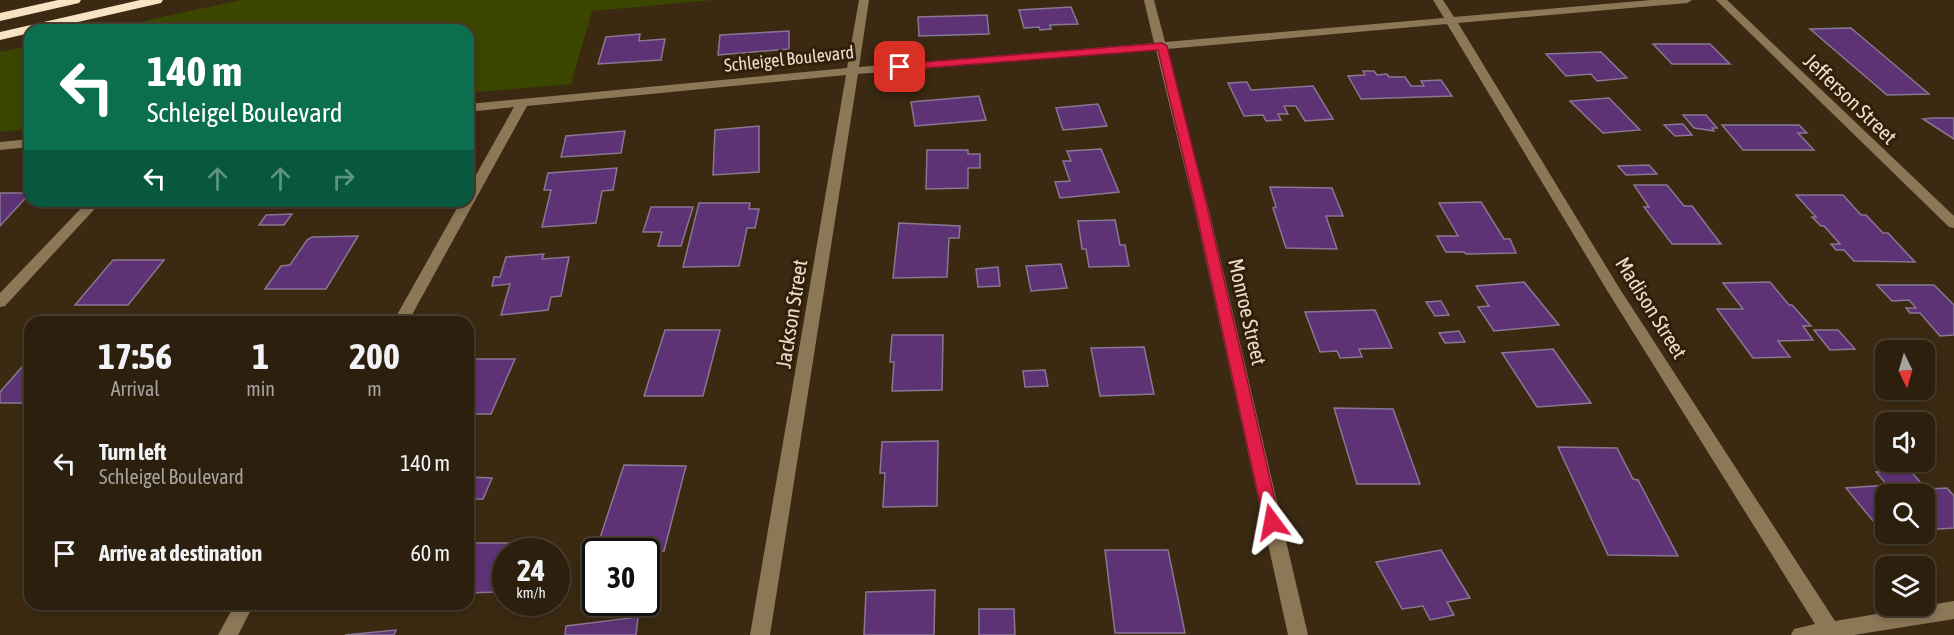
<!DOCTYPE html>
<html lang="en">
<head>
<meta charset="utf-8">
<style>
	body { margin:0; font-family:"Asap Condensed",sans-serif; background:#382c1c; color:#f1f3f6; height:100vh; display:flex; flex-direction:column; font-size:22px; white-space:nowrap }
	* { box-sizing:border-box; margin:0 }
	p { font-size:20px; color:#a6a29e }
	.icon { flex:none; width:33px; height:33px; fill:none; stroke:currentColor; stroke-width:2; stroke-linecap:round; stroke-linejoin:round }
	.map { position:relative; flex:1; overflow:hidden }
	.details { position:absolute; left:24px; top:316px; width:450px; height:294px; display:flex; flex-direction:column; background:#2c1f0e; border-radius:18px; box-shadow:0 3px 9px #0003,0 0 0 2px #483d2e }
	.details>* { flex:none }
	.hud { position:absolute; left:24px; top:24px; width:450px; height:183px; border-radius:18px; box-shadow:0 3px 9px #0003,0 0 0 2px #483d2e; background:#0b6e4f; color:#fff; overflow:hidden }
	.needle { width:39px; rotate:175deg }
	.tools { position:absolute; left:1875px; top:340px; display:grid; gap:12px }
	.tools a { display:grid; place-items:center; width:60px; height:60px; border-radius:12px; background:#2c1f0e; box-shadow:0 3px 9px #0003,0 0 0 2px #483d2e; font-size:30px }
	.speed { position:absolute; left:492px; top:538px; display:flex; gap:12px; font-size:30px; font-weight:700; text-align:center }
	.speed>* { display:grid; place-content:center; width:78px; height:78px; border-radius:50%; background:#2c1f0e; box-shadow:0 3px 9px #0003,0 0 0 2px #483d2e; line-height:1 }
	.speed small { font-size:15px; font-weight:400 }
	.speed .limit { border:3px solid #111; border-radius:9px; background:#fff; color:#111 }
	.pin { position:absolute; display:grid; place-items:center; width:51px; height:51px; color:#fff; margin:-26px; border-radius:12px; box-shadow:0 3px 9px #0006 }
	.me { position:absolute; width:66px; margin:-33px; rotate:347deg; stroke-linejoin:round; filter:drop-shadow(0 0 4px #0008) }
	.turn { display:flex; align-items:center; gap:21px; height:126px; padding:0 24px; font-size:27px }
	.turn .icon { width:78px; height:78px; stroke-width:2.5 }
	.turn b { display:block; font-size:42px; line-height:51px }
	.lanes { display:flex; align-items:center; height:57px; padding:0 24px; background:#0003; justify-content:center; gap:30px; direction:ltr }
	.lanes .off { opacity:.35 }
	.eta { display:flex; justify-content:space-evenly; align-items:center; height:102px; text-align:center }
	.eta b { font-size:36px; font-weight:700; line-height:42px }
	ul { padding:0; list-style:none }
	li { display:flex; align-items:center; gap:18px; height:90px; padding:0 24px }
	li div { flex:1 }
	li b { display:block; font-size:22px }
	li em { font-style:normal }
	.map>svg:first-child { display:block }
</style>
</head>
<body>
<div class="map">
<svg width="1954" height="635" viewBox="0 0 1954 635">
	<rect width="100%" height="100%" fill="#3b2912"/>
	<path fill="#3b4600" d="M241 0H714L592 11 571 84 468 93V30H102Z
		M30 46V129L0 132V52Z"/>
	<path fill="#5e3376" stroke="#887792" stroke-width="1.5" d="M1071 7 1078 24 1050 25 1051 29 1040 30 1039 27 1024 28 1019 10Z
		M987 15 989 34 919 36 918 17Z
		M1851 28 1929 94 1887 95 1810 29Z
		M789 31V49L718 55 720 35Z
		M640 34 639 41 665 39 661 60 598 64 606 37Z
		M1653 44H1710L1730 64H1672Z
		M1601 52 1627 78 1597 81 1591 74 1566 76 1546 54Z
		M1363 71H1374L1377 75 1387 74 1389 77H1405L1411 86H1424L1421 81 1441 80 1452 96 1361 99 1348 76 1365 75Z
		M1247 82 1251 90 1313 86 1333 119 1305 121 1296 106H1284L1288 114H1278L1281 120 1266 121 1263 115 1244 116 1228 83Z
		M979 96 986 120 915 126 911 102Z
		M1609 98 1640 130 1603 133 1570 101Z
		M1098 104 1107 126 1063 130 1056 108Z
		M1683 115H1706L1717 128H1712L1714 131 1694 128Z
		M1934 118H1954V139L1923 119Z
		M1683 124 1692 135 1675 136 1664 125Z
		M1722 125H1799L1807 133H1798L1814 150H1743Z
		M759 126V172L713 175 715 130Z
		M625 131 621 153 561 157 566 136Z
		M1101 149 1119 192 1060 198 1055 182 1070 181 1063 161H1071L1067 151Z
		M927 150H968V154H980V168H968V188L926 189Z
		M1649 165 1657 174 1626 175 1618 166Z
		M617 168 613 190 602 191 596 223 542 227 551 190H544L548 173Z
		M1634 185H1667L1684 206H1692L1721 244H1672L1644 207H1649Z
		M1270 187 1332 188 1343 216H1326L1337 249 1286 248 1273 208 1276 207Z
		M0 193H30L0 226Z
		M1796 195H1843L1861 215H1866L1883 233H1888L1915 262 1854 261 1844 250H1836L1831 244H1840L1824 226H1821L1812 217H1816Z
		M341 201H381L380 204 338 208Z
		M1481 202 1504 239H1510L1516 253 1466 254 1464 252H1446L1437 236H1458L1439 203Z
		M699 203H750L749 209H759L755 228H747L739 266 683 267Z
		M651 207H693L681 246H658L662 232H643Z
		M292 214 284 225H259L266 215Z
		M1115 220 1120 245H1125L1129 266 1089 267 1086 249H1082L1078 221Z
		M899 223 960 226 959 238H949L947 277 893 278Z
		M358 236 326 289H265L281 266 290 265 307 240 312 237Z
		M544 254 542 259 569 257 561 296 551 297 548 310 501 315 510 284 492 286 494 277H500L506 257Z
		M113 260H164L128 305H75Z
		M1061 264 1067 288 1031 291 1026 266Z
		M998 267 1000 286 978 287 976 269Z
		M1524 282 1559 325 1494 331 1478 307 1489 306 1476 286Z
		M1770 282 1789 305H1792L1811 326H1803L1813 340 1778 341 1790 357 1753 358 1717 309H1743L1723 283Z
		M1877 285H1934L1954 305V335L1940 336 1920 313H1910L1906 308H1916L1909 300 1892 301Z
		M1441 301 1449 315 1435 316 1426 302Z
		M1375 310 1392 348 1359 349 1362 357 1340 358 1337 351 1320 352 1305 312Z
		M665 330H720L703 396H644Z
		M1814 330H1838L1855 349 1830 350Z
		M1459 331 1465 342 1445 343 1439 333Z
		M892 335H943L942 390 892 391 894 362H890Z
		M1144 347 1154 394 1100 396 1091 348Z
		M1553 349 1591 403 1537 407 1502 353Z
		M30 358V403H0V392Z
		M468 359H515L491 414H468Z
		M1045 370 1048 386 1025 387 1023 371Z
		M1334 408 1393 409 1420 484H1357Z
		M938 441 937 506 883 507 885 473H880L882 442Z
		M1558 447 1617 448 1633 479 1638 480 1678 556 1608 555Z
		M624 465 686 466 664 551 596 550Z
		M1910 470 1926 489 1947 488 1954 496V528L1924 530V495H1886V533H1883L1846 488 1887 485 1876 472Z
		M468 477 492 478 483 499H468Z
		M468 543H513L510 552H506V564L496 592 468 593Z
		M1105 550H1168L1185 633H1115Z
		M1441 550 1470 598 1447 602 1454 615 1430 620 1423 606 1402 609 1376 562Z
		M935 590 934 635H864L866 592Z
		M979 609H1014L1015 635H979Z
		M638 617 636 635H565L566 626Z
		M396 630 394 635H345Z"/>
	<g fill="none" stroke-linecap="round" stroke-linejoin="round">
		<path fill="#8c7757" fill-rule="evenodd" d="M859 0H869L859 67 1154 43 1144 0H1154L1165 42 1444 18 1433 0H1443L1454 17 1651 0H1692L1687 3 1458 23 1618 286 1835 621 1954 601V619L1854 635H1791L1794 629 1815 624 1608 292 1447 24 1167 49 1208 206 1308 635H1288L1194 206 1156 50 858 74 770 635H750L846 75 527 106 408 322H393L461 201H468V189L514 107 468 112V104L847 68Z
			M1716 0H1727L1954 216V228L1949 227Z
			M30 139V147L0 150V142Z
			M88 201H102L5 306 0 307V293Z
			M235 604H254L238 635H218Z"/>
		<path fill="#f8e4c5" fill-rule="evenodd" d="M58 0H81L79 3 0 21V13Z
			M140 0H163L161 3 43 30H30V33L0 40V32Z"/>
	</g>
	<path fill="#e11d48" stroke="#92132f" stroke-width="1.5" d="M1162 43 1167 46 1207 206 1280 522 1278 527 1272 529 1267 527 1264 522 1195 206 1158 50 900 70 895 67 900 64Z"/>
	<g text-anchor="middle" stroke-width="6" stroke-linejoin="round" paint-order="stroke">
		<g font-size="18" fill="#eaded1" stroke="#311f08">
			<text transform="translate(789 59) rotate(-6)" y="6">Schleigel Boulevard</text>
		</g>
		<g font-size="21" fill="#eaded1" stroke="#311f08">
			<text transform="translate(1850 99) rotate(44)" y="7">Jefferson Street</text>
			<text transform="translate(1651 308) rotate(58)" y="7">Madison Street</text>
			<text transform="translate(1247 312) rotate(77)" y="7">Monroe Street</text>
			<text transform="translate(792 314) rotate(-81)" y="7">Jackson Street</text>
		</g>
	</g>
</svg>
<div class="tools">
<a><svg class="needle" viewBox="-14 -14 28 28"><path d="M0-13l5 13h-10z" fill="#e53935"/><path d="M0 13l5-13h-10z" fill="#a6a29e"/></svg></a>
<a><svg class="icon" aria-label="sound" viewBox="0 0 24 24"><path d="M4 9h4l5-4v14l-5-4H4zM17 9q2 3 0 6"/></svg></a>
<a><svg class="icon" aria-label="search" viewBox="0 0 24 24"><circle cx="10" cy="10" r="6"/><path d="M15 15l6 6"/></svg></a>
<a><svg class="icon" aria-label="layers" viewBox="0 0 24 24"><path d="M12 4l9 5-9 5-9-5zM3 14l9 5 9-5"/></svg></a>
</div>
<div class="speed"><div>24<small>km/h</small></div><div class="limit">30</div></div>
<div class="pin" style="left:900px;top:67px;background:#d93025"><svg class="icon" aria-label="arrive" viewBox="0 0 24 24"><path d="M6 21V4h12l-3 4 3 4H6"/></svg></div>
<svg class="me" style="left:1272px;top:522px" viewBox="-20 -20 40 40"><path d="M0-17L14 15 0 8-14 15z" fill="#e11d48" stroke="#fff" stroke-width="4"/></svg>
<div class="hud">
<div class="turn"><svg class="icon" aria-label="left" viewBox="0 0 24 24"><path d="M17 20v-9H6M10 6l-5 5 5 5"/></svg><div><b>140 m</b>Schleigel Boulevard</div></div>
<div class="lanes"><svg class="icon" aria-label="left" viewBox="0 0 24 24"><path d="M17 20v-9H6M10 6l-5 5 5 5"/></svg><svg class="icon off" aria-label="ahead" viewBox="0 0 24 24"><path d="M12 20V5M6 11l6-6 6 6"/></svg><svg class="icon off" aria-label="ahead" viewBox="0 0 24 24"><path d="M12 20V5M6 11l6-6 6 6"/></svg><svg class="icon off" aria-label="right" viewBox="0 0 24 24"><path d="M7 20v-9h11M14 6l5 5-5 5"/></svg></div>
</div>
<section class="details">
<div class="eta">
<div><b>17:56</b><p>Arrival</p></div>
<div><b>1</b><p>min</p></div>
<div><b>200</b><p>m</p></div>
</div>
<ul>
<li><svg class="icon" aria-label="left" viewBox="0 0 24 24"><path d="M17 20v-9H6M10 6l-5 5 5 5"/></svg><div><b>Turn left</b><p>Schleigel Boulevard</p></div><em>140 m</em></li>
<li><svg class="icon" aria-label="arrive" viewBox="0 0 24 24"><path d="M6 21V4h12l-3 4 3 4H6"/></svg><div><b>Arrive at destination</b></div><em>60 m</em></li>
</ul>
</section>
</div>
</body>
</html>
